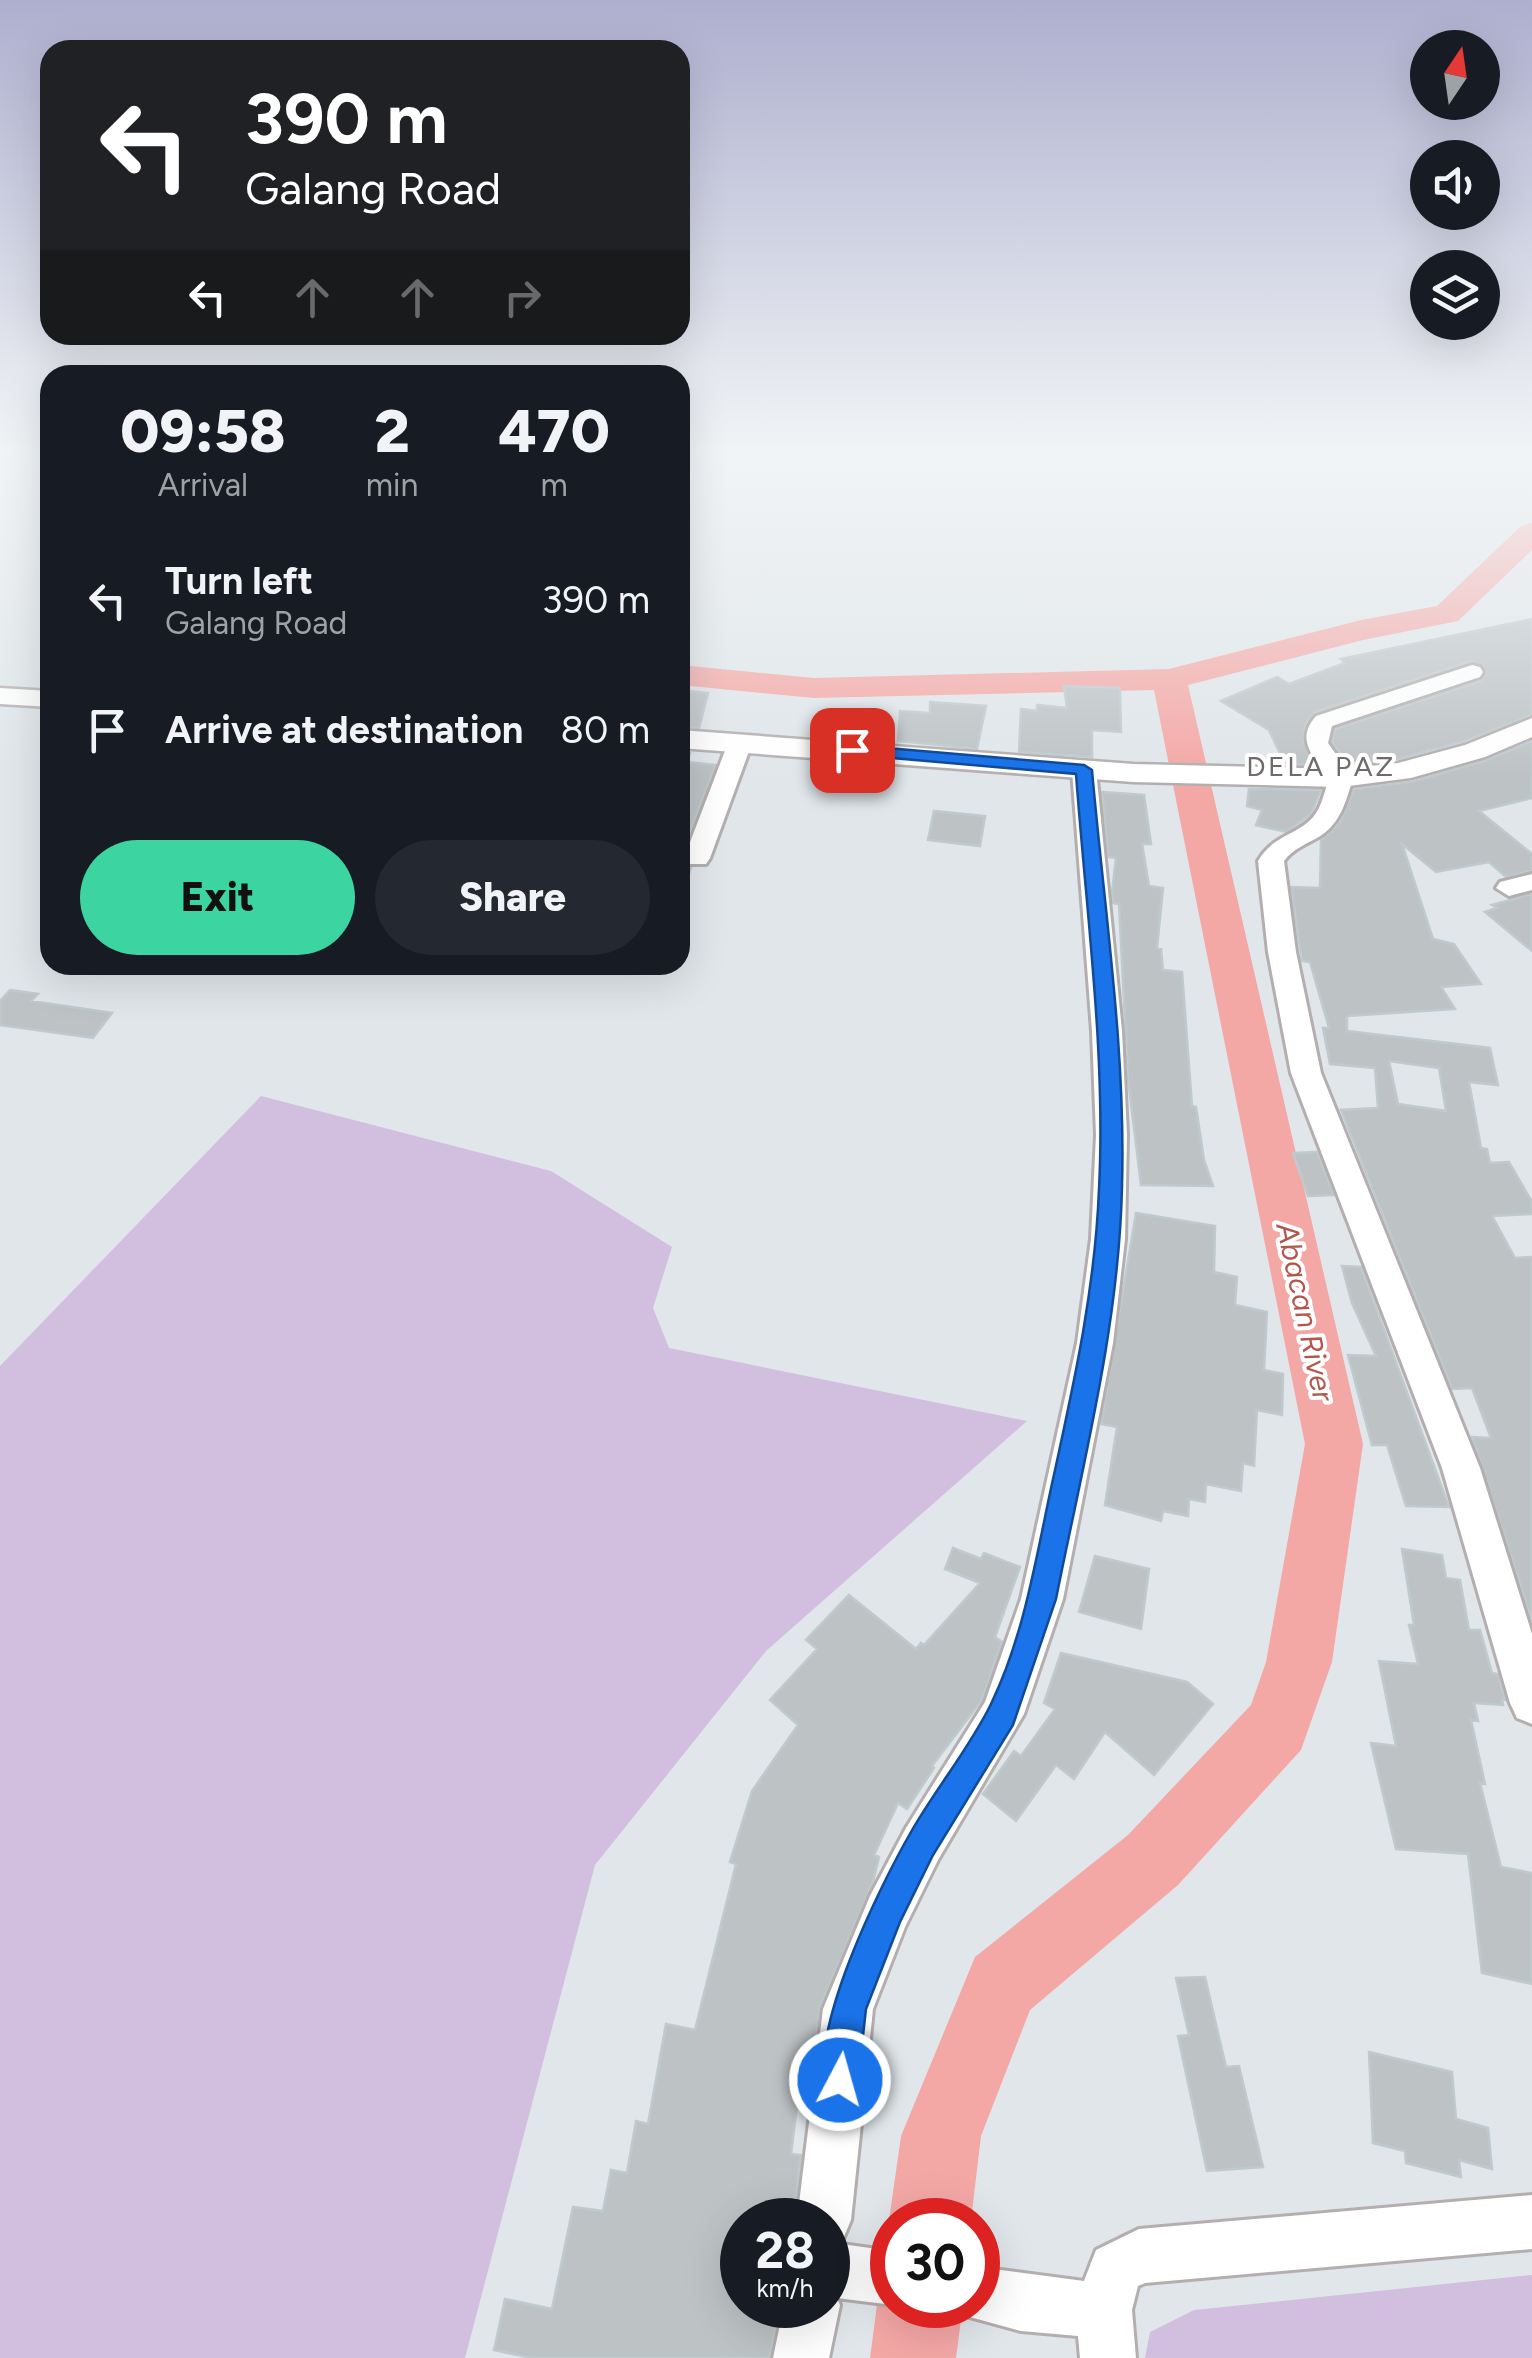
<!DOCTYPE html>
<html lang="en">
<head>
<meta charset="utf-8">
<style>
	body { margin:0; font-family:Figtree,sans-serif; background:#242831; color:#f1f3f6; height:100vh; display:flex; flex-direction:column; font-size:38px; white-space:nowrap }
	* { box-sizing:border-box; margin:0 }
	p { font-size:32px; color:#9ea1a6 }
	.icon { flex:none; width:55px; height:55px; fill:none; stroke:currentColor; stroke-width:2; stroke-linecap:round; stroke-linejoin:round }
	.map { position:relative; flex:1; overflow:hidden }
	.panel { position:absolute; left:40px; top:365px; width:650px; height:610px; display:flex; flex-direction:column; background:#171b24; border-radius:30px; box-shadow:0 10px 40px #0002 }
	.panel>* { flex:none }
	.banner { position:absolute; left:40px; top:40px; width:650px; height:305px; border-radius:30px; box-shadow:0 10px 40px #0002; background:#202124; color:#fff; overflow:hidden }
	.needle { width:65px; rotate:13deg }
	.controls { position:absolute; left:1410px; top:30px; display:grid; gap:20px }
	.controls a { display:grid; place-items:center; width:90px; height:90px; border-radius:50%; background:#171b24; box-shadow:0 10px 40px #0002; font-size:50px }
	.speed { position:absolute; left:720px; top:2198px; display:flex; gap:20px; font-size:50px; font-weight:700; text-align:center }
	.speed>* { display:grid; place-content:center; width:130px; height:130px; border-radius:50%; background:#171b24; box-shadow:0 10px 40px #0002; line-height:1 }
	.speed small { font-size:25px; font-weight:400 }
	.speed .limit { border:15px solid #d22; background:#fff; color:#111 }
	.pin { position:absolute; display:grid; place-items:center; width:85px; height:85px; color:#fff; margin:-42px; border-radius:20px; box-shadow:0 5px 15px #0006 }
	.me { position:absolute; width:110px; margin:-55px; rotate:6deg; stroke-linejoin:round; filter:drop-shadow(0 0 8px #0008) }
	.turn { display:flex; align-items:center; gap:35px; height:210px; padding:0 40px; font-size:45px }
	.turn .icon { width:130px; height:130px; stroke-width:2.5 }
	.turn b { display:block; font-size:70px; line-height:85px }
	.lanes { display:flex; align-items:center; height:95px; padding:0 40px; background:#0003; justify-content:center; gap:50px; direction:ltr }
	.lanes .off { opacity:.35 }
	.eta { display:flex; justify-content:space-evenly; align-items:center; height:170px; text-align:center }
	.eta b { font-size:60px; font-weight:800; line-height:70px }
	.button { display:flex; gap:20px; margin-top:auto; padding:20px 40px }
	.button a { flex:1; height:115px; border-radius:60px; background:#3cd4a1; color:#111; font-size:40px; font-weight:800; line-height:115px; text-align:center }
	.button a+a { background:#242831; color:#f1f3f6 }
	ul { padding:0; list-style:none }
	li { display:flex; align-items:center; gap:30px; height:130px; padding:0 40px }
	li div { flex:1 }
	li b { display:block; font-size:38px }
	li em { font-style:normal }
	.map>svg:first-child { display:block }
</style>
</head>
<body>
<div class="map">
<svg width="1532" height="2358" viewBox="0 0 1532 2358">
	<rect width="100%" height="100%" fill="#e0e6ea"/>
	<path fill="#d2bfdf" d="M261 1096 551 1171 672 1247 653 1308 669 1348 1027 1421 766 1651 595 1865 465 2358H0V1366Z
		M1532 2275V2358H1145L1150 2332 1194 2310Z"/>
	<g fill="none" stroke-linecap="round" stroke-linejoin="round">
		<path fill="#f4a8a6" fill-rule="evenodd" d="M1532 523V550L1458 621 1363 640 1188 685 1363 1444 1332 1662 1301 1750 1178 1885 1030 2010 981 2136 971 2220H892V2229L889 2220 901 2136 975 1957 1128 1835 1251 1705 1266 1662 1305 1444 1154 690 814 698 680 685V665L814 678 1169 669 1361 620 1437 606 1521 526Z
			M892 2274V2305H963L956 2358H870L877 2305Z"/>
	</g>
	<path fill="#bdc3c5" stroke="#bfcace" stroke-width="2.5" fill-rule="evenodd" d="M1532 619V715L1464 741 1397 759 1348 764 1332 742 1335 729 1481 681 1486 674 1483 665 1471 661 1315 712 1306 723 1303 740 1314 765 1285 764 1269 730 1221 701 1277 677 1289 684 1345 663 1341 659Z
		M1064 686 1120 688 1121 732 1092 730V757L1019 752 1021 709 1037 711V705L1067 708Z
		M680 690 708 693 699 728 680 726Z
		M930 702 986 706 977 749 898 741 900 711 930 713Z
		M1532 741V798L1479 811 1532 854V871L1506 877 1489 862 1436 872 1402 844 1433 939 1454 944 1481 984 1441 987 1455 1009 1347 1016V1031L1490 1048 1498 1085 1469 1082 1481 1148 1487 1149 1490 1163 1509 1162 1532 1202V1214L1492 1216 1515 1258 1532 1257V1621L1472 1437 1491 1438 1472 1388 1452 1389 1341 1110 1378 1108 1375 1068 1330 1064 1323 1028H1329L1310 962 1302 961 1291 887 1320 888 1321 840 1340 822 1354 789 1412 782 1486 760ZM1389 1061 1439 1068 1446 1111 1398 1104Z
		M680 752 690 753 687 762 716 765 680 857 685 866 691 868 683 889 680 888Z
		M1249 789 1321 790 1311 814 1286 832 1256 825 1262 810 1247 806Z
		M1102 792 1144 795 1151 844H1142L1149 886 1163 888 1157 948 1161 949 1163 970 1182 972 1192 1106 1196 1107 1204 1160 1213 1186 1141 1185 1128 1079 1119 904 1113 903 1112 892 1116 858 1108 857Z
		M934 811 985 816 980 846 928 840Z
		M1532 894V951L1485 912 1497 908 1492 905Z
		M10 990 38 994 31 1001 112 1013 93 1038 0 1025V1001Z
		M1317 1152 1334 1195 1308 1196 1293 1153Z
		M1136 1213 1215 1226 1214 1272 1237 1277 1235 1305 1267 1312 1264 1370 1283 1374 1282 1415 1257 1410 1254 1466 1243 1463 1241 1491 1206 1484 1205 1502 1189 1499 1188 1516 1163 1511 1161 1521 1105 1505 1117 1427 1101 1424Z
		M1342 1266 1361 1267 1449 1507 1406 1506 1387 1445H1372L1348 1355 1376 1356 1352 1303Z
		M953 1548 981 1559 984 1553 1020 1567 995 1637 1002 1642 982 1700 932 1766 934 1768 907 1809 898 1803 874 1855 879 1857 873 1882 820 2008 807 2108 797 2106 791 2154 801 2155 793 2220H742V2305H780L770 2358H532L494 2350 505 2299 552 2309 573 2207 603 2211 611 2170 627 2173 636 2121 648 2124 666 2024 695 2030 736 1864 730 1862 752 1791 798 1725 770 1700 817 1649 806 1640 849 1595 916 1649 921 1643 924 1645 980 1583 945 1569Z
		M1402 1549 1442 1555 1446 1578 1460 1580 1469 1630H1480L1492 1673 1498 1674 1505 1700H1502L1503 1705 1474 1703 1478 1721 1471 1720 1485 1784 1480 1783 1501 1867 1532 1873V1984L1482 1973 1468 1854 1396 1849 1371 1743 1396 1746 1379 1661 1418 1664 1409 1625H1414Z
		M1095 1556 1149 1569 1141 1629 1079 1612Z
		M1061 1653 1187 1682 1213 1704 1154 1775 1105 1732 1074 1779 1056 1765 1016 1821 983 1794 1014 1751 1021 1756 1055 1709 1044 1703Z
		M1205 1977 1226 2067 1239 2066 1263 2167 1207 2171 1178 2036 1189 2035 1176 1978Z
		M1369 2052 1452 2072 1456 2119 1488 2128 1492 2169 1459 2160 1461 2177 1406 2163 1405 2151 1373 2143Z"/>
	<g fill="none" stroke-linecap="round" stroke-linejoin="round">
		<defs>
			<path id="minor" d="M1472 665 1480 667 1483 672 1480 677 1332 726 1328 743 1353 778C1346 802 1340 825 1317 838 1304 845 1293 849 1284 861L1296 952 1321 1073 1480 1468 1532 1634V1724L1517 1718 1510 1703 1442 1468 1291 1073 1268 952 1258 861C1274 834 1297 836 1314 816 1322 806 1325 790 1329 778 1313 756 1295 740 1316 716Z
				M740 736 752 743 710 858 706 864H688L684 858 728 743Z
				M1084 763 1096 770 1122 1031 1127 1135 1125 1239 1113 1343 1063 1599 1024 1714 938 1860 905 1927 873 2009 851 2220 843 2239 834 2243 892 2251 893 2305 837 2298 840 2305 829 2358H773L784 2305H828V2220H797L823 2009 870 1896 906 1828 985 1702 1021 1599 1077 1343 1091 1239 1096 1135 1092 1031 1072 770Z
				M1532 874V890L1509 896 1496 888 1500 882Z
				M1532 2195V2249L1145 2283 1138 2286 1132 2310 1136 2358H1080L1078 2336 1021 2331 959 2314 955 2305H978V2267L1084 2281 1096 2250 1139 2229Z"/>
			<path id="tertiary" d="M0 688 50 691V707L0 704Z
				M1532 718V737L1485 757 1411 778 1341 787 1133 782 680 748V730L1133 764 1341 769 1398 763 1465 745Z"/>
		</defs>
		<use href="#minor" stroke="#b4afae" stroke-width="6"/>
		<use href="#tertiary" stroke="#b4afae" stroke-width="5"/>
		<use href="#minor" fill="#fff" fill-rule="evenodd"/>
		<use href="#tertiary" fill="#fff" fill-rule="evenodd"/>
	</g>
	<linearGradient id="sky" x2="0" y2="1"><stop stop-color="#adafce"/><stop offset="0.58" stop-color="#f1f4f6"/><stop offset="1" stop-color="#f1f4f6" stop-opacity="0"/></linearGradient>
	<rect width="1532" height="778" fill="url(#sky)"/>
	<path fill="#1a73e8" stroke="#114b97" stroke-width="2.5" d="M852 745 1084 765 1092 770C1104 908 1126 1048 1122 1187 1119 1326 1083 1463 1056 1599L1013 1725 933 1855 900 1922 866 2009 858 2080 853 2092 840 2097 828 2092C805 2036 881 1884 911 1832 936 1788 969 1749 991 1704 1023 1638 1035 1564 1050 1493 1072 1392 1095 1293 1099 1189 1106 1053 1086 910 1076 774L846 754 843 750Z"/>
	<g text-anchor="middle" stroke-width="8" stroke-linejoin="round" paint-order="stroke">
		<g font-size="28" letter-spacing="2.5" fill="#716a6a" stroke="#fff">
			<text x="1321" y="776">DELA PAZ</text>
		</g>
		<g font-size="30" font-style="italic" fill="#b3574d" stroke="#fff">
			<text transform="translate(1305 1312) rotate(78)" y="10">Abacan River</text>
		</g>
	</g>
</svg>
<div class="controls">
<a><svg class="needle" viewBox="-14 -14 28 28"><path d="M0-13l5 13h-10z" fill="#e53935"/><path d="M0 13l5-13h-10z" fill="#9ea1a6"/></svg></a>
<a><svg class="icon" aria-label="sound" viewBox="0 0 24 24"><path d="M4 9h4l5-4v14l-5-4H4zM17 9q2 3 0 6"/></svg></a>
<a><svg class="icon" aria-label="layers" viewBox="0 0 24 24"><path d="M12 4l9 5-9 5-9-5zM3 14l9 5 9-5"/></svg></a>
</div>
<div class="speed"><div>28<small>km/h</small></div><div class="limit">30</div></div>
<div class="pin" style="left:852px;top:750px;background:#d93025"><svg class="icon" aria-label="arrive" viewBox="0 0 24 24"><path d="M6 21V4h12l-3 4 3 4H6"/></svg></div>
<svg class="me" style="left:840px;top:2080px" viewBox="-20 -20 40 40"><circle r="17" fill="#1a73e8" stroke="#fff" stroke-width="3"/><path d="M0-11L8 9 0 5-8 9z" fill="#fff"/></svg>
<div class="banner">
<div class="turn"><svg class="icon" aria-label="left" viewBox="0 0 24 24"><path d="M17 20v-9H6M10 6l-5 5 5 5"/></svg><div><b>390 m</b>Galang Road</div></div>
<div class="lanes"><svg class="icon" aria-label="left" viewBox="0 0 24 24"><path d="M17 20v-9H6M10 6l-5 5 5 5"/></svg><svg class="icon off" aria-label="ahead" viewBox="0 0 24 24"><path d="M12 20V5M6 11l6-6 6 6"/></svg><svg class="icon off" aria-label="ahead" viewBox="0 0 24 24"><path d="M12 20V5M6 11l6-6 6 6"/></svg><svg class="icon off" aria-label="right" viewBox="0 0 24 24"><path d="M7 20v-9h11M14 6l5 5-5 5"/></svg></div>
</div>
<section class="panel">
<div class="eta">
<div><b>09:58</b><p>Arrival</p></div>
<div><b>2</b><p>min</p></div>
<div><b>470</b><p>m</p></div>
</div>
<ul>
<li><svg class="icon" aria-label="left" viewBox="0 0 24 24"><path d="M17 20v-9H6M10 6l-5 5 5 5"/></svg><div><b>Turn left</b><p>Galang Road</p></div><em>390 m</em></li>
<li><svg class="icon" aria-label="arrive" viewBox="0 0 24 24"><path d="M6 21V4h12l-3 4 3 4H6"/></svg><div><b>Arrive at destination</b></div><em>80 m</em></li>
</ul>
<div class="button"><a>Exit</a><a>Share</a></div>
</section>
</div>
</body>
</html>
